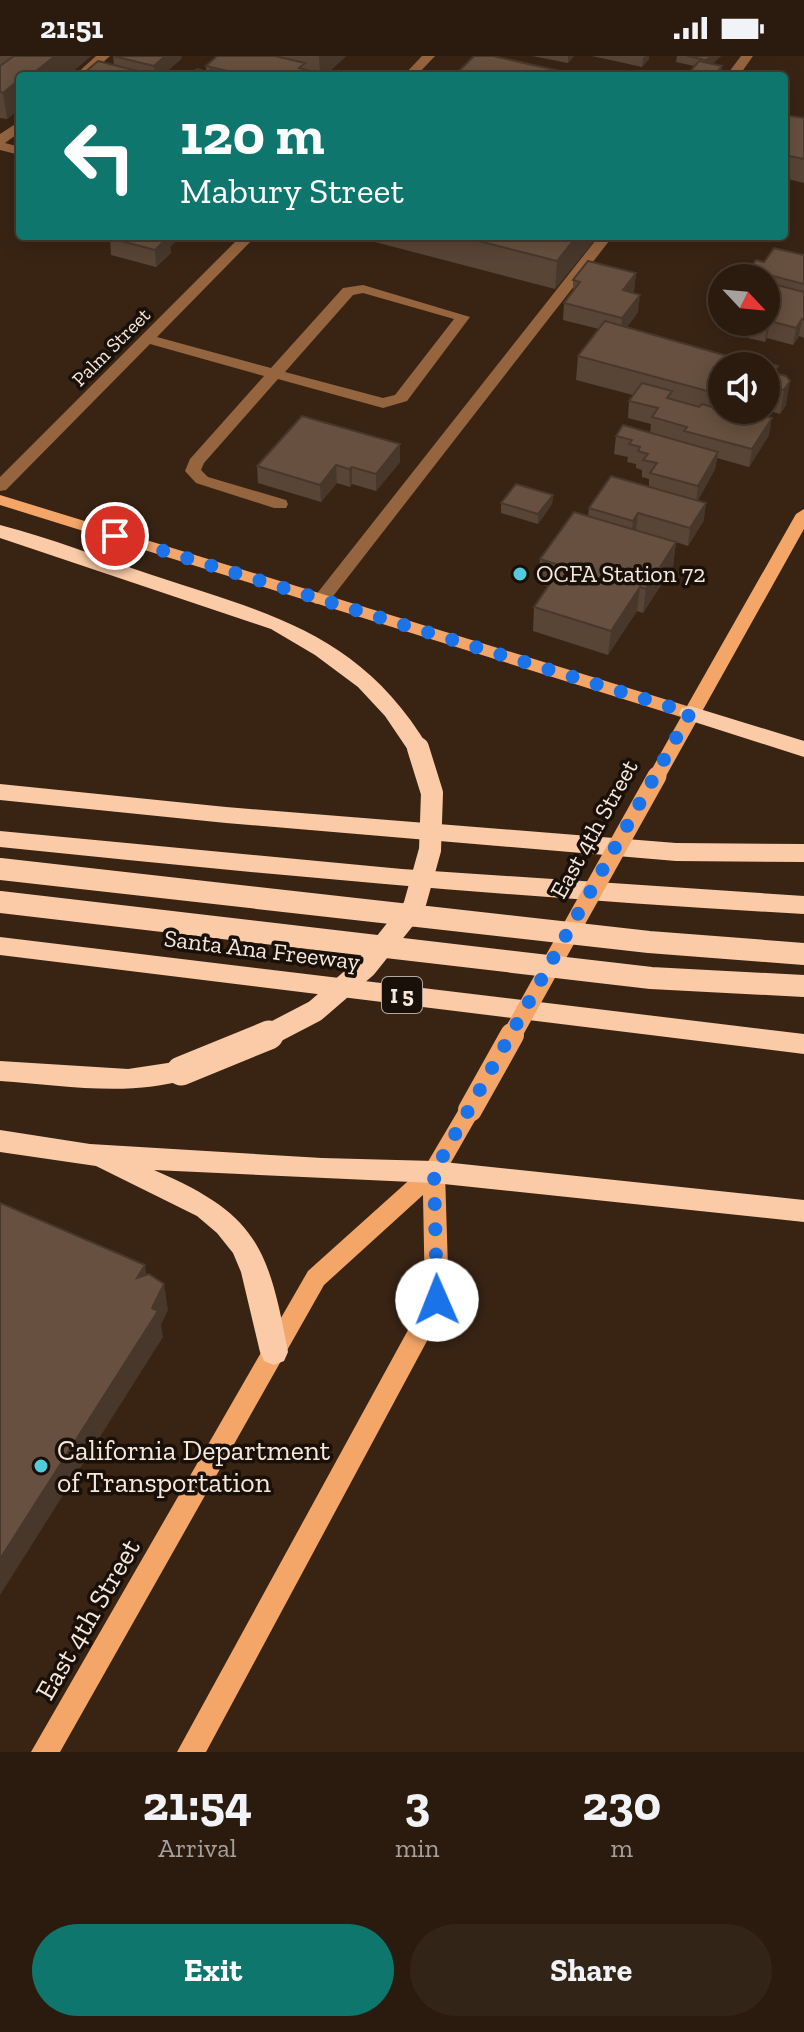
<!DOCTYPE html>
<html lang="en">
<head>
<meta charset="utf-8">
<style>
	body { margin:0; font-family:"Zilla Slab",serif; background:#332418; color:#f1f3f6; height:100vh; display:flex; flex-direction:column; font-size:30px; white-space:nowrap }
	* { box-sizing:border-box; margin:0 }
	p { font-size:26px; color:#a6a19e }
	.icon { flex:none; width:44px; height:44px; fill:none; stroke:currentColor; stroke-width:2; stroke-linecap:round; stroke-linejoin:round }
	.map { position:relative; height:1696px; overflow:hidden }
	.sheet { display:flex; flex-direction:column; background:#2b1b0f; flex:1 }
	.sheet>* { flex:none }
	.hud { position:absolute; left:16px; top:16px; width:772px; height:168px; border-radius:8px; box-shadow:0 4px 20px #0003,0 0 0 2px #47392f; background:#0f766e; color:#fff; overflow:hidden }
	.needle { width:52px; rotate:116deg }
	.fabs { position:absolute; left:708px; top:208px; display:grid; gap:16px }
	.fabs a { display:grid; place-items:center; width:72px; height:72px; border-radius:50%; background:#2b1b0f; box-shadow:0 4px 20px #0003,0 0 0 2px #47392f; font-size:40px }
	.pin { position:absolute; display:grid; place-items:center; width:68px; height:68px; color:#fff; margin:-34px; border:4px solid #fff; border-radius:50%; box-shadow:0 2px 8px #0007 }
	.me { position:absolute; width:88px; margin:-44px; rotate:359deg; stroke-linejoin:round; filter:drop-shadow(0 0 6px #0008) }
	.turn { display:flex; align-items:center; gap:28px; height:168px; padding:0 32px; font-size:36px }
	.turn .icon { width:104px; height:104px; stroke-width:2.5 }
	.turn b { display:block; font-size:56px; line-height:68px }
	.eta { display:flex; justify-content:space-evenly; align-items:center; height:136px; text-align:center }
	.eta b { font-size:48px; font-weight:700; line-height:56px }
	.button { display:flex; gap:16px; margin-top:auto; padding:16px 32px }
	.button a { flex:1; height:92px; border-radius:48px; background:#0f766e; color:#fff; font-size:32px; font-weight:700; line-height:92px; text-align:center }
	.button a+a { background:#332418; color:#f1f3f6 }
	.status { display:flex; justify-content:space-between; align-items:center; height:56px; padding:0 40px; background:#2b1b0f; direction:ltr }
	.status svg { height:22px; fill:currentColor }
	.map>svg:first-child { display:block }
</style>
</head>
<body>
<div class="status"><b>21:51</b><svg viewBox="0 0 49 12"><path d="M0 12V9h3v3zM5 12V6h3v6zM10 12V3h3v9zM15 12V0h3v12zM26 1h20v11H26zM47 4h2v5h-2z"/></svg></div>
<div class="map">
<svg width="804" height="1696" viewBox="0 0 804 1696">
	<rect width="100%" height="100%" fill="#392414"/>
	<g fill="none" stroke-linecap="round" stroke-linejoin="round">
		<path fill="#956540" fill-rule="evenodd" d="M96 0H110L88 20H74Z
			M422 0H435L416 20H403Z
			M741 0H753L739 20H726Z
			M20 65V76L5 87 20 91V99L0 94V78Z
			M241 180H256L157 281 271 312 343 232 363 229 470 261 407 345 383 352 278 323 204 407 201 414 208 421 286 444 288 448 286 452H274L196 427 185 415 190 403 264 320 150 288 6 434 0 435V421ZM363 237 454 263 395 339 383 342 285 316 353 239Z
			M599 180H613L327 548H315L312 544 315 540Z"/>
		<path fill="#f4a568" fill-rule="evenodd" d="M0 439 687 650 796 458 804 453V473L666 720 657 727 648 720 681 661 0 449Z
			M470 1045 478 1048 481 1054 445 1117 449 1244 206 1696H177L425 1243 423 1139 324 1229 60 1696H31L308 1215 426 1109 462 1048Z"/>
		<path fill="#fbcba8" fill-rule="evenodd" d="M0 469C51 482 101 502 152 519 270 558 360 577 429 692L426 697H410L385 660 358 631 315 599 271 573 0 482Z
			M690 650 804 685V701L682 662 679 657 682 652Z
			M0 728 226 751 676 787 804 788V806L676 805 226 767 0 744Z
			M0 775 402 813 804 840V858C535 843 268 819 0 791Z
			M0 881 804 978V998L0 899Z
			M0 1005 128 1013 181 1005 190 1008 194 1015 190 1022C130 1042 62 1029 0 1025Z
			M0 1074 90 1088 322 1102 434 1105 804 1144V1166L434 1127 154 1114C256 1158 268 1189 288 1296L284 1305 274 1309 264 1305 260 1296 241 1216 233 1197 217 1177 197 1160 96 1110 0 1096Z"/>
		<path stroke="#f4a568" stroke-width="19" d="M511 981 657 720"/>
		<path stroke="#f4a568" stroke-width="24" d="M470 1054 512 979"/>
		<path stroke="#fbcba8" stroke-width="22" d="M0 813 649 886 804 898
			M0 846 651 922 804 930
			M265 981 315 955 366 911 414 851 430 794 432 737 418 692"/>
		<path stroke="#fbcba8" stroke-width="29" d="M181 1015 269 979"/>
	</g>
	<path fill="#594536" d="M0 0H91L67 20H20V53L7 63 0 62Z
		M113 0 182 2 162 20H84V17L114 9Z
		M217 0H346L329 16 320 18 314 16V20H189L206 16V10Z
		M532 0H574L568 7Z
		M592 0H649V3L642 11Z
		M677 0H721L712 8 722 10 721 19 720 20H686L694 10 676 6Z
		M784 59 804 62V127L784 122Z
		M352 180H598L555 233Z
		M110 182 170 191 171 197 156 211 111 199Z
		M804 199V282L799 280 793 289 767 282 765 286 748 282 749 278 745 276 746 266H766V222H748L749 214 764 206Z
		M636 217 634 234 632 237 638 256 627 271 722 310V354H761L758 358 769 379 749 411 717 402 715 413 698 444 704 464 688 490 676 486 673 510 643 557 637 555 608 599 533 575 534 551 548 531 538 528 540 503 588 460 589 452 649 430V423L642 421V414L636 412V408L627 406 628 401 614 398 616 380 650 377 651 368 628 362 629 345 633 339 576 324 578 300 599 273 563 264 564 247 573 236V224Z
		M766 310 777 318 786 320V349L780 358 766 354Z
		M400 388V406L376 435 352 428 350 431 337 427 321 446 258 427 257 410Z
		M553 439 552 448 538 468 501 457V447Z"/>
	<path fill="#48382c" d="M55 0H91L67 20H30Z
		M165 0H181L182 2 162 20H155L154 10Z
		M319 0H346L329 16 320 18Z
		M568 0H574L568 7Z
		M645 0H649V3L642 11 643 2Z
		M712 0H721L705 13 706 4Z
		M722 10 720 20H714Z
		M20 23V53L7 63 3 37Z
		M164 180H182L170 191 171 197 156 211 155 194Z
		M577 180H598L555 233 557 205Z
		M636 217 634 234 621 251 623 234Z
		M640 239 638 256 621 279 622 262Z
		M802 263 799 280 793 289 796 272Z
		M770 265 767 282 765 286 767 269Z
		M790 325 786 349 780 358 784 334Z
		M752 354H761L750 371Z
		M772 362 769 379 749 411 752 393Z
		M400 388V406L376 435V418Z
		M718 396 715 413 696 448 698 430Z
		M336 409 337 427 321 446 320 429Z
		M352 411V428L350 431 349 413Z
		M553 439 552 448 538 468V458Z
		M706 447 704 464 688 490 690 472Z
		M638 457 636 474 631 482 633 465Z
		M676 486 673 510 643 557 646 533Z
		M640 531 637 555 608 599 611 575Z
		M145 1209 149 1236 137 1222Z
		M164 1228 168 1254 161 1269 163 1281 0 1539V1503L152 1252Z"/>
	<path fill="#67503f" stroke="#48382c" stroke-width="2" d="M14 0H55L30 20H20V23L3 37 0 36V10Z
		M113 0H165L154 10Z
		M217 0H275L305 7 299 12 314 16 309 20H249L206 10Z
		M474 0H493L582 20H454Z
		M687 0H712L706 4Z
		M98 5 157 20H96L84 17Z
		M699 5 722 10 714 20H686Z
		M197 13 208 16 211 14 238 20H189Z
		M784 59 804 62V103L784 99Z
		M111 180H169L155 194 110 182Z
		M459 180H577L557 205Z
		M774 192 804 199V228L749 214 756 204 764 206Z
		M588 205 636 217 623 234 640 239 622 262 564 247 580 226 573 224Z
		M769 227 804 236V264L802 263 796 272 770 265 767 269 755 266H766V230Z
		M605 265 762 310H722V339L578 300Z
		M765 307 778 310 774 317 786 320 790 325 784 334 766 329V310H762Z
		M642 327 672 335 667 342 699 351 702 348 722 354 729 355 730 354H742L772 362 752 393 684 375 687 371 652 361 658 352 629 345Z
		M302 360 400 388 376 418 352 411 349 413 336 409 320 429 257 410Z
		M623 369 718 396 698 430 650 417 657 407 643 404 648 398 638 395 640 391 629 388 632 384 616 380Z
		M611 420 706 447 690 472 638 457 633 465 589 452Z
		M516 428 553 439 538 458 501 447Z
		M574 456 676 486 646 533 640 531 611 575 534 551 562 510 540 503Z
		M0 1147 145 1209 137 1222 149 1218 164 1228 152 1252 158 1255 0 1503Z"/>
	<g fill="none" stroke-linecap="round" stroke-linejoin="round">
		<path stroke="#1a73e8" stroke-width="14" stroke-dasharray="0 25.2" d="M115 480 690 657 434 1116 437 1244"/>
	</g>
	<g fill="#53cbdb" stroke="#191009" stroke-width="3">
		<circle cx="520" cy="518" r="8"/>
		<circle cx="41" cy="1410" r="8"/>
	</g>
	<g text-anchor="middle" stroke-width="7" stroke-linejoin="round" paint-order="stroke">
		<g font-size="20" fill="#f7e8de" stroke="#191009">
			<text transform="translate(111 291) rotate(-45)" y="7">Palm Street</text>
		</g>
		<rect fill="#191009" stroke="#b4a79e" stroke-width="2" x="382" y="921" width="40" height="36" rx="6"/>
		<g font-size="22" font-weight="bold" fill="#f7e8de">
			<text x="402" y="947">I 5</text>
		</g>
		<g font-size="24" fill="#f7e8de" stroke="#191009" text-anchor="start">
			<text x="536" y="526">OCFA Station 72</text>
		</g>
		<g font-size="24" fill="#f7e8de" stroke="#191009">
			<text transform="translate(594 773) rotate(-61)" y="8">East 4th Street</text>
			<text transform="translate(262 894) rotate(7)" y="8">Santa Ana Freeway</text>
		</g>
		<g font-size="28" fill="#f7e8de" stroke="#191009" text-anchor="start">
			<text x="57" y="1404">California Department<tspan x="57" dy="32">of Transportation</tspan></text>
		</g>
		<g font-size="28" fill="#f7e8de" stroke="#191009">
			<text transform="translate(87 1563) rotate(-60)" y="10">East 4th Street</text>
		</g>
	</g>
</svg>
<div class="fabs">
<a><svg class="needle" viewBox="-14 -14 28 28"><path d="M0-13l5 13h-10z" fill="#e53935"/><path d="M0 13l5-13h-10z" fill="#a6a19e"/></svg></a>
<a><svg class="icon" aria-label="sound" viewBox="0 0 24 24"><path d="M4 9h4l5-4v14l-5-4H4zM17 9q2 3 0 6"/></svg></a>
</div>
<div class="pin" style="left:115px;top:480px;background:#d93025"><svg class="icon" aria-label="arrive" viewBox="0 0 24 24"><path d="M6 21V4h12l-3 4 3 4H6"/></svg></div>
<svg class="me" style="left:437px;top:1244px" viewBox="-20 -20 40 40"><circle r="19" fill="#fff"/><path d="M0-13L10 11 0 6-10 11z" fill="#1a73e8"/></svg>
<div class="hud">
<div class="turn"><svg class="icon" aria-label="left" viewBox="0 0 24 24"><path d="M17 20v-9H6M10 6l-5 5 5 5"/></svg><div><b>120 m</b>Mabury Street</div></div>
</div>
</div>
<section class="sheet">
<div class="eta">
<div><b>21:54</b><p>Arrival</p></div>
<div><b>3</b><p>min</p></div>
<div><b>230</b><p>m</p></div>
</div>
<div class="button"><a>Exit</a><a>Share</a></div>
</section>
</body>
</html>
